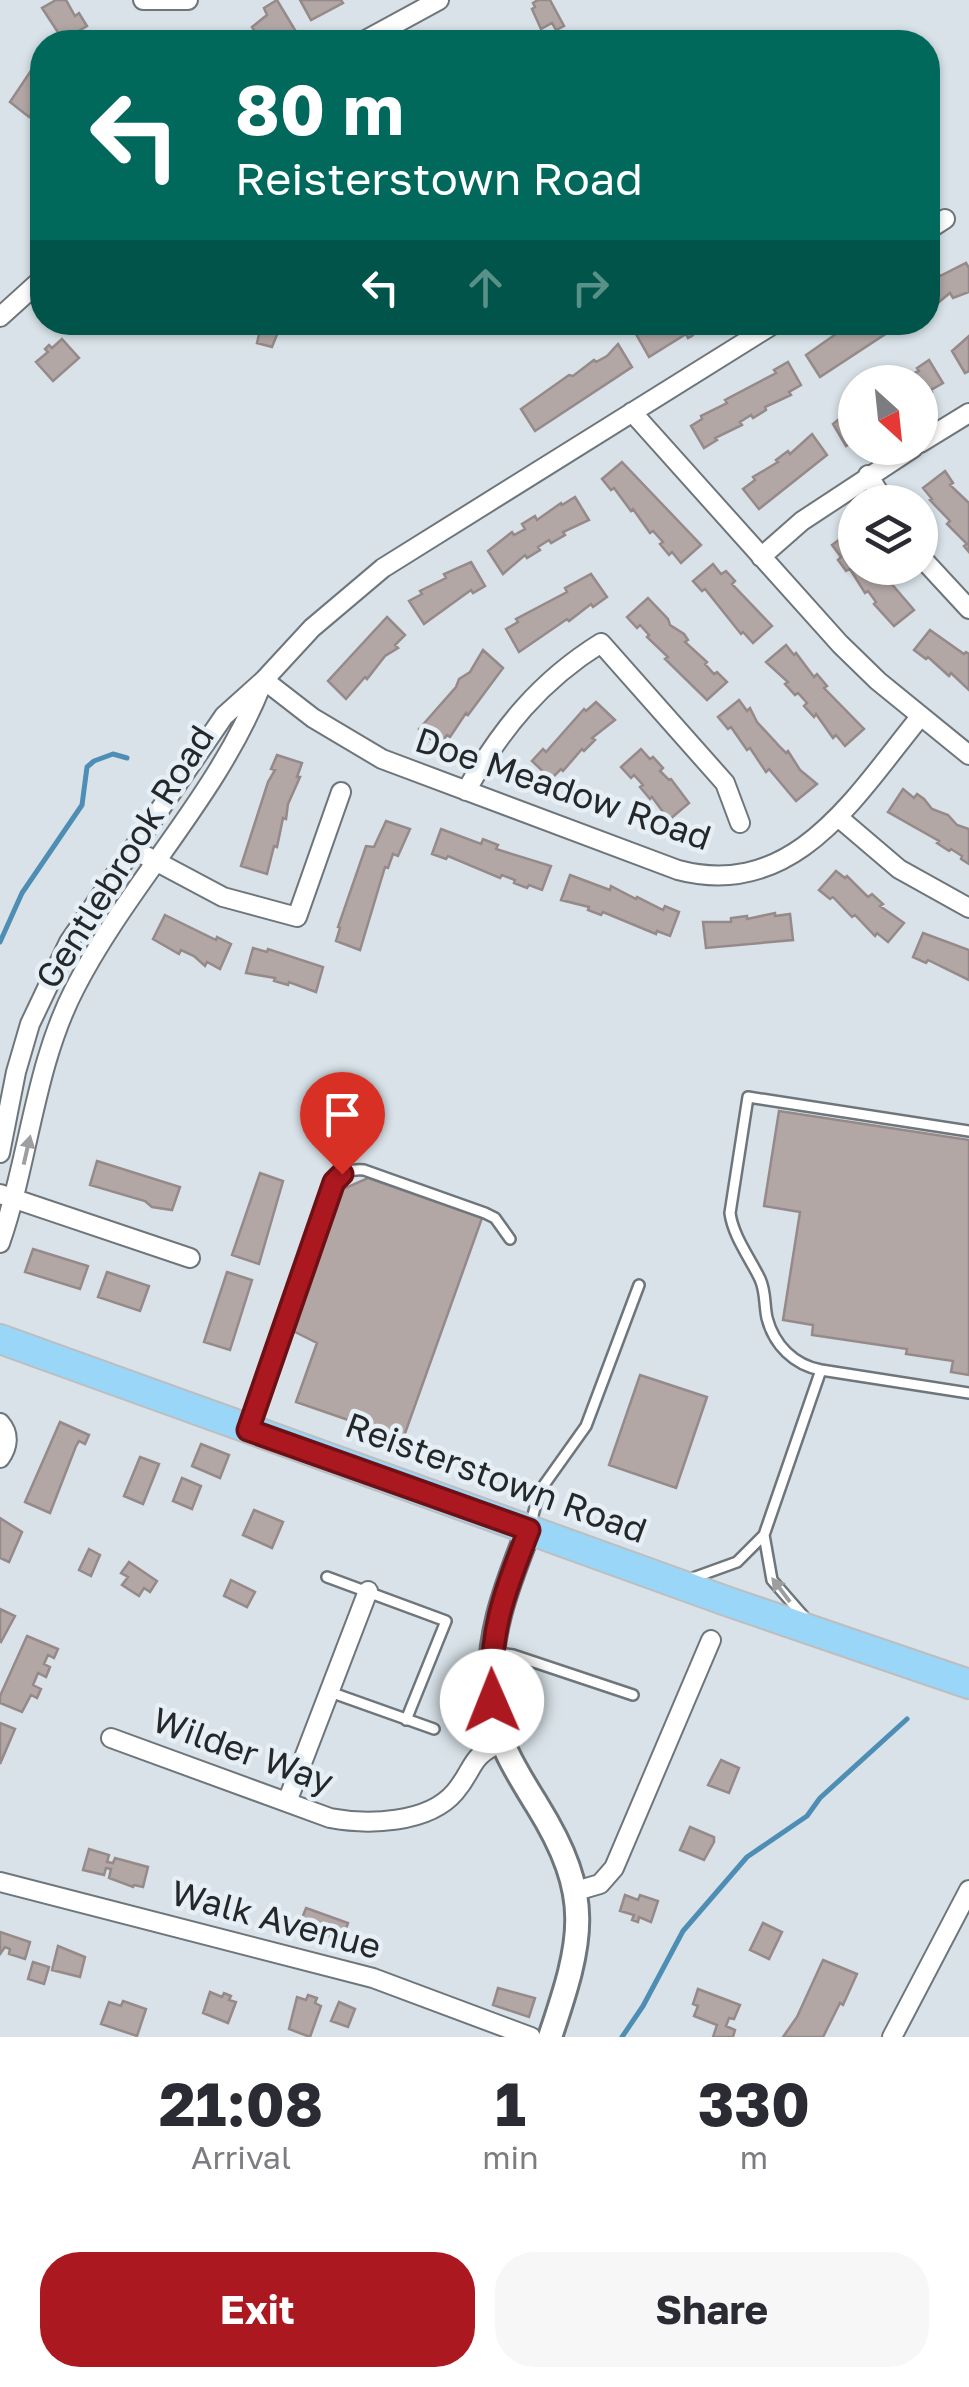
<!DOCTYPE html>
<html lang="en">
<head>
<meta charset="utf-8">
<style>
	body { margin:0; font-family:"Golos Text",sans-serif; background:#f7f7f7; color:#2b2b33; height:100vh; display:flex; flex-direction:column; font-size:38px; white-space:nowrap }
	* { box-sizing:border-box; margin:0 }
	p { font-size:32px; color:#7c7c81 }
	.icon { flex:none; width:55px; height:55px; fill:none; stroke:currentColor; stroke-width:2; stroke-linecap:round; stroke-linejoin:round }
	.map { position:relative; height:2037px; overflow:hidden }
	.details { display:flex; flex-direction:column; background:#fff; flex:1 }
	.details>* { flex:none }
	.banner { position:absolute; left:30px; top:30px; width:910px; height:305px; border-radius:40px; box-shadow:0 2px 8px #0004; background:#00695c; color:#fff; overflow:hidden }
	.needle { width:65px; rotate:153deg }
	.fabs { position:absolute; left:838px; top:365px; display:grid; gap:20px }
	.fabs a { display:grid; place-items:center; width:100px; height:100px; border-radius:50%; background:#fff; box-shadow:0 2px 8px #0004; font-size:50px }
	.pin { position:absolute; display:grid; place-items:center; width:85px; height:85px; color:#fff; margin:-102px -42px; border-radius:50% 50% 50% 0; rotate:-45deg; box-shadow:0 0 10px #0007 }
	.pin .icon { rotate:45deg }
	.me { position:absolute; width:110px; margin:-55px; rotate:359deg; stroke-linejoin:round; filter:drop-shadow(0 0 8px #0008) }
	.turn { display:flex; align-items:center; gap:35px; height:210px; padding:0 40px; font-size:45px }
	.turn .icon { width:130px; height:130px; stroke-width:2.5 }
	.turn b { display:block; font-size:70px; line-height:85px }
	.lanes { display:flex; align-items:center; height:95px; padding:0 40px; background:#0003; justify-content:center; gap:50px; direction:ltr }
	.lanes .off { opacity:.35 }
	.eta { display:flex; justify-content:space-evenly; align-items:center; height:170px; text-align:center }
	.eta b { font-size:60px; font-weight:700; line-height:70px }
	.primary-button { display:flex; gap:20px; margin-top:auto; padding:20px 40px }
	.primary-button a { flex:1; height:115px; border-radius:40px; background:#ab1820; color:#fff; font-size:40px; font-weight:700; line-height:115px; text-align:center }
	.primary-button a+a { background:#f7f7f7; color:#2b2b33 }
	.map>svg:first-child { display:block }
</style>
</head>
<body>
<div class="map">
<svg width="969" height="2037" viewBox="0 0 969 2037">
	<rect width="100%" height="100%" fill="#d8e2e8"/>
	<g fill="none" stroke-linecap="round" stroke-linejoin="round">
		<path stroke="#4e8eb4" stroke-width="5" d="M0 942 22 893 82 805 87 767 94 761 113 754 127 758
			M622 2037 643 2006 683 1931 747 1857 807 1816 820 1798 907 1719"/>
	</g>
	<path fill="#b2a7a5" stroke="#958a89" stroke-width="2.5" d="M56 0H66L75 16 79 13 87 26 63 40 42 8Z
		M277 0 295 30 272 42H261L252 27 267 15 264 8Z
		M300 0H341L343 3 311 20Z
		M538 0H550L564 26 556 30 552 23 541 29 532 9 535 7 533 3Z
		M30 72 42 82 35 93 42 99 29 117 10 102Z
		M966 263 969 268V292L953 298 950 293 928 311V276L936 271 940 276Z
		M255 322H282L272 347 257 343 260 330 254 327Z
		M660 322H704L692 336 688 338 686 334 649 357 636 334Z
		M853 322H889L893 329 820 377 806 355Z
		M969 336V371L965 373 952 351Z
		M62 339 79 358 53 381 36 362 48 352 45 349 49 345 52 348Z
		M618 344 632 367 535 431 521 409 569 375 573 376 594 360 596 362 607 356Z
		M929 360 943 383 931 390 932 392 920 400V382H894L919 371 917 368Z
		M788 362 801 385 789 392 791 395 765 407 766 410 753 418 751 415 740 422 742 425 715 438 717 440 704 448 691 426 702 419 701 416 727 403 725 400 776 373 774 370Z
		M855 406V441L846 446 833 424Z
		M812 434 827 455 759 509 743 489 755 480 753 477 778 462 776 460 788 451 790 454Z
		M622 462 701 545 681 563 672 552 669 555 660 544 663 542 653 531 650 533 633 509 631 511 614 488 611 490 602 479Z
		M945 471 953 483 950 485 969 503V552L964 546 967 544 947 524 950 521 930 500 932 499 923 488Z
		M575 497 589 520 563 532 565 535 551 543 549 540 538 547 540 550 527 558 525 555 503 574 488 551 512 532 514 535 525 529 522 524 535 516 537 520 561 503 562 505Z
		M852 530 855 534V568H878L914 610 894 626 874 604 876 602 868 591 865 593 850 569 846 571 838 560 841 557 832 545Z
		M471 562 485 586 473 593 471 590 424 624 409 601 422 594 420 591 446 578 444 574Z
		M713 564 721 574 726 571 735 581 732 584 772 626 753 643 743 632 741 634 705 589 702 591 693 581Z
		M591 574 607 597 593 607 591 604 569 621 567 619 519 652 506 629 518 622 516 619 567 592 565 588Z
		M648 598 668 619 670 625 684 634 688 640 685 642 707 662 705 664 714 674 717 672 727 682 707 700 665 659 668 657 647 637 649 635 640 625 637 628 627 617Z
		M387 617 405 635 395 645 398 648 385 656 367 679 365 677 346 699 328 681Z
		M930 630 964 654 966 652 969 654V690L951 673 949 676 928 657 926 659 914 650Z
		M786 645 794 655 796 653 814 677 817 674 827 686 824 688 864 729 845 746 836 735 833 738 816 714 814 717 804 706 807 703 798 693 795 695 785 684 788 682 766 662Z
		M483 650 503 668 468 715 466 713 450 737 447 735 439 746 419 729 456 687 459 679 470 672Z
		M739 700 747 711 750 708 757 722 781 748 786 753 788 751 800 770 817 784 796 801 769 769 766 772 750 748 747 750 731 727 728 729 718 717Z
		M596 702 615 720 592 738 595 740 584 751 582 749 563 771 561 769 551 779 532 761 543 749 546 752 584 709 586 711Z
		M641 749 650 759 653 757 663 768 660 771 669 780 671 779 689 803 669 820 652 797 650 799 640 787 643 785 634 775 631 778 621 767Z
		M277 755 302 763 297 777H300L288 804 286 819 283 818 277 847 274 846 267 874 241 866 268 782 275 770 271 769Z
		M903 789 914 798 917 794 924 799 932 809 948 815 957 825 969 829V864L961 859 962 856 951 849 949 851 937 843 939 841 888 812Z
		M386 821 410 829 398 856 393 854 388 868 385 867 360 950 336 941 340 928 338 927 366 846 374 847Z
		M441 829 481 844 483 839 498 845 496 849 551 866 542 890 529 885 527 888 514 883 515 880 502 875 500 878 448 856 446 859 432 854Z
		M836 871 845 878 847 876 868 897 872 894 883 904 880 906 904 923 888 942 877 933 875 936 855 915 852 917 833 897 830 899 819 890Z
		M570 875 610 890 611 886 636 899 637 897 663 910 665 906 679 912 670 936 657 931 656 934 603 912 601 915 588 910 589 907 561 900Z
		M775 913V916L790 914 793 940 706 948 703 922H731V918L747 916V919Z
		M165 915 216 940 217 937 231 944 220 969 207 962 205 966 194 956 181 950 179 954 153 939Z
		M923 933 969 950V980L928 960 926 963 913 957Z
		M253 948 267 952 268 949 323 967 316 992 289 982 288 985 274 981 275 978 246 973Z
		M779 1111 969 1140V1375L951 1372 953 1361 906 1354 907 1349 812 1335 813 1325 783 1320 800 1212 764 1206Z
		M97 1161 180 1187 172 1210 152 1207 145 1201 90 1185Z
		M260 1173 283 1181 259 1264 232 1255Z
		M368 1178 482 1218 403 1439 296 1402 317 1343 291 1330 341 1190Z
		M33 1249 88 1266 80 1289 25 1272Z
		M107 1272 149 1286 140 1311 98 1297Z
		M227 1272 252 1280 230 1350 204 1342Z
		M640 1375 707 1397 676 1488 609 1465Z
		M60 1422 89 1435 85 1444 79 1441 76 1446 50 1513 25 1502Z
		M201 1444 229 1455 220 1478 192 1466Z
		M140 1457 159 1464 143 1504 124 1496Z
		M182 1478 201 1486 192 1509 173 1501Z
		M254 1510 283 1522 272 1548 243 1535Z
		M0 1518 22 1532 9 1562 0 1558Z
		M89 1549 100 1555 91 1576 79 1570Z
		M129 1562 157 1581 150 1592 144 1588 139 1596 122 1585 128 1577 121 1573Z
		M231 1580 255 1592 247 1607 224 1596Z
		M0 1609 15 1616 1 1642 0 1641Z
		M27 1636 58 1649 54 1658 48 1655 44 1664 50 1667 46 1677 38 1673 33 1685 41 1689 37 1698 31 1695 22 1712 0 1703V1696Z
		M0 1723 15 1729 0 1764Z
		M721 1760 739 1768 729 1793 708 1785Z
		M690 1827 714 1837V1842L704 1860 680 1850Z
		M89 1849 109 1855 107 1862 113 1863 115 1858 148 1867 143 1887 134 1885 133 1887 109 1878 111 1869 106 1868 104 1875 83 1870Z
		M625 1895 638 1900 640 1895 658 1901 651 1922 639 1917 638 1922 632 1920 634 1915 620 1911Z
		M306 1908 348 1923 342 1941 299 1926Z
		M763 1923 782 1932 769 1959 750 1950Z
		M0 1932 30 1942 25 1959 9 1954 10 1949 5 1947 0 1954Z
		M58 1946 85 1957 80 1977 52 1970Z
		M823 1960 857 1974 843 2005 840 2003 823 2037H783L797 2017Z
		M33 1962 49 1967 44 1984 28 1979Z
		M498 1988 535 1998 529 2017 493 2005Z
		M698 1989 740 2005 734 2019 729 2018 726 2026 735 2030 733 2037H713L717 2025 694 2016 698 2006 693 2004Z
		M210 1992 222 1997 224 1993 231 1996 229 2000 236 2002 228 2023 203 2013Z
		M308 1995 317 1998 315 2003 321 2006 310 2037 289 2029 297 1997 306 2000Z
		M123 2001 146 2009 137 2036 101 2024 109 2002 121 2006Z
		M339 2002 355 2009 348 2027 331 2021Z"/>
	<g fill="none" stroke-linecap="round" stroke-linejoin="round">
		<defs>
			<path id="service" d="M821 1370C794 1365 774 1345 767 1318 764 1304 766 1292 760 1279 750 1258 733 1236 730 1213L748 1097 969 1131
				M249 1427 334 1182C344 1172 350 1169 364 1170L485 1213 495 1218 510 1239
				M530 1527 539 1492 586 1426 639 1285
				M327 1577 446 1621 406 1720
				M690 1579 737 1562 764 1535
				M806 1619 772 1580 764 1535 821 1370 969 1393
				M492 1652 513 1655 633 1695
				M330 1692 434 1729"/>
			<path id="minor" d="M143 0H188
				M362 42 439 0
				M928 230 945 219
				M0 317 42 279
				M632 412 840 644 878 681 969 755
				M920 443 969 413
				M868 475 885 502
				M920 556 969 609
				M761 557 802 521 913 448
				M264 680 313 718 382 759 678 870C795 901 856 795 920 717
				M466 791C501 729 540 681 601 643L725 783 740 823
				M838 817 899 869 969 908
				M146 856 223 897 297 917 341 792
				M0 1153 16 1072 30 1024 69 942 224 716 264 680 312 628 383 568 777 322
				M0 1194 190 1258
				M0 1243C29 1160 34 1067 75 988 129 883 218 796 262 684
				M0 1423C10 1434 8 1447 0 1458
				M111 1738 330 1818C367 1825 428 1824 455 1792 476 1767 468 1757 502 1742
				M287 1802 368 1591
				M0 1882 373 1978 531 2037
				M576 1891 600 1884 614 1868 711 1640
				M892 2037 969 1890"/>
			<path id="tertiary" d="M529 1529C507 1585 485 1639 492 1700 496 1740 516 1771 537 1805 594 1897 583 1939 550 2037"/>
			<path id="primary" d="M0 1339 729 1602 969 1684"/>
		</defs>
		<use href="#service" stroke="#6e767b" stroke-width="14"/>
		<use href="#minor" stroke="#6e767b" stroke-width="22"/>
		<use href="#tertiary" stroke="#6e767b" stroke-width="28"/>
		<use href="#primary" stroke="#bdbebf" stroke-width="32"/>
		<use href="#service" stroke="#fff" stroke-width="9"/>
		<use href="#minor" stroke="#fff" stroke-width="18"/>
		<use href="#tertiary" stroke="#fff" stroke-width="22"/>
		<use href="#primary" stroke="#9ad6f8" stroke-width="28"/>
	</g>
	<defs><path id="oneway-solid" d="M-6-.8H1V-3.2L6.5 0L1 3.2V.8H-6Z" transform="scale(2.5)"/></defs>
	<g fill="#9c9e9f">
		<use href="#oneway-solid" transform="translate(27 1150) rotate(-77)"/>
		<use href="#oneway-solid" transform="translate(781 1590) rotate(-127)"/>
	</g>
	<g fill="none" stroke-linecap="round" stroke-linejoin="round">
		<defs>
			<path id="route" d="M342 1174 334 1182 248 1430 529 1530C504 1594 489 1630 492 1701"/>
		</defs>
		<use href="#route" stroke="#6f1015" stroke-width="25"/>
		<use href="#route" stroke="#ab1820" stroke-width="18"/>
	</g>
	<g text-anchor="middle" stroke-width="9" stroke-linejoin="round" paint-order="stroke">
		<g font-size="35" fill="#24282a" stroke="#e5eff5">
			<text transform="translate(563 789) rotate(19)" y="12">Doe Meadow Road</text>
			<text transform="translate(125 857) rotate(-58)" y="12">Gentlebrook Road</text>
			<text transform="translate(496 1478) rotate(20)" y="12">Reisterstown Road</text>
			<text transform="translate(243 1751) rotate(20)" y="12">Wilder Way</text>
			<text transform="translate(276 1920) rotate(15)" y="12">Walk Avenue</text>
		</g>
	</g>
</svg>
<div class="fabs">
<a><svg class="needle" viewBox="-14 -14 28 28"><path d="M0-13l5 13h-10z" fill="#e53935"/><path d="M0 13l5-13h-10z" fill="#7c7c81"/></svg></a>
<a><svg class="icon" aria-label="layers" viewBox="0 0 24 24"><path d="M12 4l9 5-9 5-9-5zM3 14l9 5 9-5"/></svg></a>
</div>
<div class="pin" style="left:342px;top:1174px;background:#d93025"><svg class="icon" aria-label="arrive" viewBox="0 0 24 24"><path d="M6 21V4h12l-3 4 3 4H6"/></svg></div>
<svg class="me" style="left:492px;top:1701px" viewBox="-20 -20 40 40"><circle r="19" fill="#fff"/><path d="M0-13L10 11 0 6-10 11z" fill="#ab1820"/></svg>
<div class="banner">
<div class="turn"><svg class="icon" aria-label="left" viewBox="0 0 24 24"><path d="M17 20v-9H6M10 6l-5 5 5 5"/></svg><div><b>80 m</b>Reisterstown Road</div></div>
<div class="lanes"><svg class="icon" aria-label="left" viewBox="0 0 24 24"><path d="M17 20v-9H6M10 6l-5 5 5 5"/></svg><svg class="icon off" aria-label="ahead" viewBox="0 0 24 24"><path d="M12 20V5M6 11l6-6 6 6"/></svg><svg class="icon off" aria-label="right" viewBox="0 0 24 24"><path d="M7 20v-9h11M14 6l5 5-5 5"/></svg></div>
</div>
</div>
<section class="details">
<div class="eta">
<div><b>21:08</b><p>Arrival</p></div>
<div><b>1</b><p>min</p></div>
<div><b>330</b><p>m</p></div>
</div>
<div class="primary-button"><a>Exit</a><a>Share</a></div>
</section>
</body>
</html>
